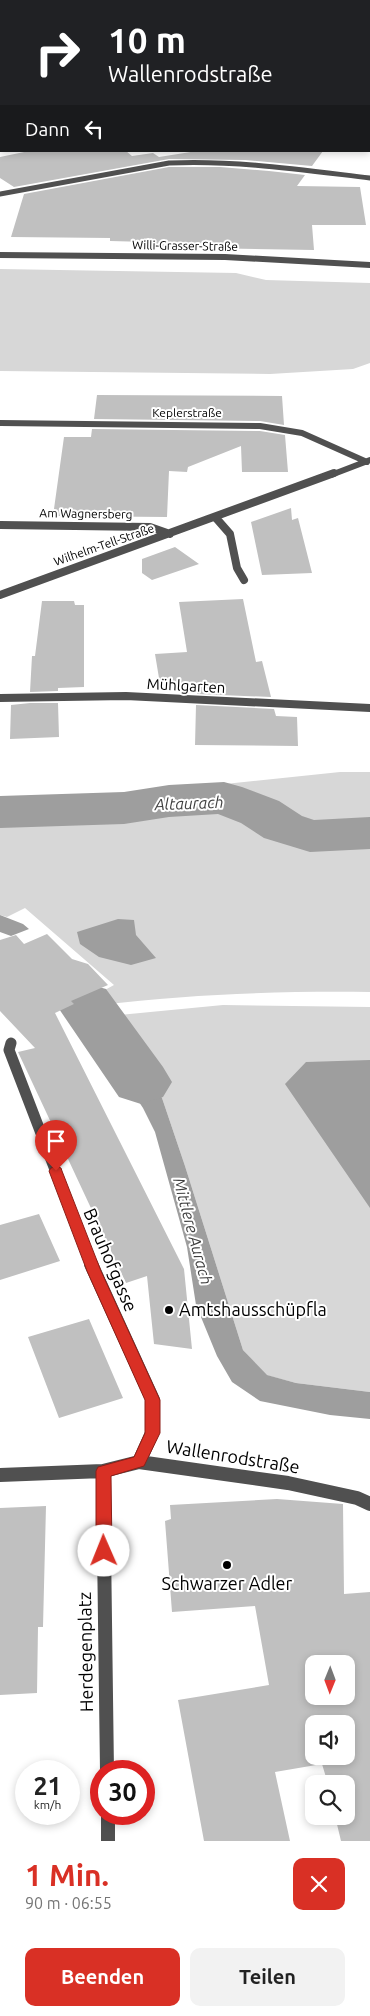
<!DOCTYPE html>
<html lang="de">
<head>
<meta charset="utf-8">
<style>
	body { margin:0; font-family:Ubuntu,sans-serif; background:#f2f2f2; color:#222; height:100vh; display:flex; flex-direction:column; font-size:19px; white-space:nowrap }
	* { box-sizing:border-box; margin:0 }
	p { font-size:16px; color:#767676 }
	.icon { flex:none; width:28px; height:28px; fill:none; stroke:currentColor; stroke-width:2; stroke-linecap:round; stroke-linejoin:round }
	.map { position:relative; height:1841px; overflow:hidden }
	.sheet { display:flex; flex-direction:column; background:#fff; flex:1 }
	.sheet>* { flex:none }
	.banner { position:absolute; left:0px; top:0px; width:370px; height:152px; box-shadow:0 2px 8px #0003; background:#202124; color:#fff; overflow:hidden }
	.needle { width:32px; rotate:181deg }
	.tools { position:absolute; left:305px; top:1655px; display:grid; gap:10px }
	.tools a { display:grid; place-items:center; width:50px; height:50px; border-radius:10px; background:#fff; box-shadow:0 2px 8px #0003; font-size:25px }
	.speed { position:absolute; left:15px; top:1760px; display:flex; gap:10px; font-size:25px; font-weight:700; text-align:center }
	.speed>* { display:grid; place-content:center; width:65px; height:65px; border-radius:50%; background:#fff; box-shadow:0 2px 8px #0003; line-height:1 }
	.speed small { font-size:12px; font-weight:400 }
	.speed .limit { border:8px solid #d22; background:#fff; color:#111 }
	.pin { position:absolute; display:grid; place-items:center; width:42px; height:42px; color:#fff; margin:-51px -21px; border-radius:50% 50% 50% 0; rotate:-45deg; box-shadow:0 0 5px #0007 }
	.pin .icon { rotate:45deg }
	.me { position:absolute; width:55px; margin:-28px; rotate:359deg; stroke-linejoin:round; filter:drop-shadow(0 0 4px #0008) }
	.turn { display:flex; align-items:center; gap:18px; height:105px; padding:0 25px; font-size:22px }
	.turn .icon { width:65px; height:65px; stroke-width:2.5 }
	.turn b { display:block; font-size:35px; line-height:42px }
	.then { display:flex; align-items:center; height:48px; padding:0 25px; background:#0003; gap:10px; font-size:19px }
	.round { display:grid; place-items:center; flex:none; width:52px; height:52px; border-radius:10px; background:#f2f2f2 }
	.headline { display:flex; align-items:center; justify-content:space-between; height:85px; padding:0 25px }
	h1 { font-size:30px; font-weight:700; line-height:38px; color:#d93025 }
	.button { display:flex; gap:10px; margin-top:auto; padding:10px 25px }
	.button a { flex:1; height:58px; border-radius:10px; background:#d93025; color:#fff; font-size:20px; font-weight:700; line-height:58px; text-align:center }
	.button a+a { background:#f2f2f2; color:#222 }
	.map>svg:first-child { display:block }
</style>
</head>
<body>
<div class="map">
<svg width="370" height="1841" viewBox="0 0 370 1841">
	<rect width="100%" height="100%" fill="#fff"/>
	<path fill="#d7d7d7" d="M0 269 236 273 266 280 370 283V363L353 369 270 374 0 371Z
		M340 772H370V992C278 991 192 994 101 1005L92 997 114 985 25 908 7 917 0 915V801L81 799Z
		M223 1005 370 1007V1392L296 1383 266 1375 243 1350 185 1166 162 1098 109 1016Z"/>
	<path fill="#9e9e9e" d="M0 915 23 924 29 929 11 936 0 932Z
		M118 919 134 920 136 935 156 958 131 965 99 957 80 944 77 932Z
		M109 1016 162 1098 185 1166 243 1350 267 1375 296 1383 370 1392V1419L330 1415 260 1401 232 1382 217 1356 196 1305 187 1247 155 1132 143 1108 85 1021Z
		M370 1060V1208L285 1084 306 1062Z"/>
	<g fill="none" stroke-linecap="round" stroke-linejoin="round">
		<path fill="#9e9e9e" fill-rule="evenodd" d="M224 782 242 787 279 801 302 816 314 820 370 817V849L310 852 264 838 241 823 218 814 169 817 124 824 0 828V796L124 792 169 785Z
			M85 983 106 989 163 1067 172 1082 163 1097 141 1104 119 1097 55 1003 64 989Z"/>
	</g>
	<path fill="#c0c0c0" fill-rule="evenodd" d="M29 151H126L132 156 153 153 159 157 197 151H323L312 166 245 160 169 159 14 187 0 178V157Z
		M169 167H220L269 171 305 175 297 186 360 187 366 225H312L314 250 147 247 148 242 110 241V238L11 237 24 194Z
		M97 395 282 396 284 425 260 421 94 419Z
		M92 429 260 431 285 435 288 472H242L241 446 188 467 187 472 169 471 167 517 53 516 64 437H91Z
		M291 508 292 520 298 518 312 573 262 575 251 522Z
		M175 547 199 564 152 580 142 573V559Z
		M243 599 256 662 262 661 271 697 197 694V688L161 690 155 654 187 652 179 602Z
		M42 601H74L75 605H84V687L58 688V691L30 692 32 656H35Z
		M30 703H58L59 737 10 739 11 705Z
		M196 705 274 709 276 716 297 717 298 746 195 745Z
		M47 934 72 959 88 964 108 985 71 1001 74 1004 55 1013 184 1269 192 1349 154 1344 147 1276 126 1283 18 1052 35 1048 0 1011V940L16 935 24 944Z
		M39 1214 60 1261 0 1280V1225Z
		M89 1319 123 1398 59 1418 28 1337Z
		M277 1499 343 1504 344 1594 370 1592V1841H341L335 1816H346V1784H328L322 1764 275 1772 290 1841H204L178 1700 269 1685 255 1606 172 1612 165 1521 171 1519 170 1505ZM314 1664H346V1696H314ZM314 1724H346V1756H314Z
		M46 1506 43 1627H38L37 1693 0 1695V1508Z"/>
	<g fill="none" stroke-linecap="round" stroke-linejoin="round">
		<defs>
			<path id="highway" d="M0 50H1V54H0Z
				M0 61H1V65H0Z
				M369 81H370V85H369Z
				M369 93H370V97H369Z"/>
		</defs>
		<use href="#highway" stroke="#dbdbdb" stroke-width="3"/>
		<path stroke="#505050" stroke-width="5" d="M0 194 169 163C237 160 303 170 370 178"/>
		<path stroke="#505050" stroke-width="6" d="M0 255 225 257 370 265
			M0 423 260 426 302 433 367 462
			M331 475 370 460"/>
		<path stroke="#505050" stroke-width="8" d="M216 518 230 534 237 568 244 580
			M0 525 150 527 170 534
			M0 595 334 473
			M0 698 126 696 370 708"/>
		<path stroke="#505050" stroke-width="11" d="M11 1043 9 1050 92 1266"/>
		<path stroke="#505050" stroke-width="14" d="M91 1264 153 1400 152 1433 139 1462
			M103 1471 107 1771
			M0 1475 103 1471 139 1462 288 1483 357 1498 370 1504
			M108 1814V1841"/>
		<use href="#highway" fill="#000" fill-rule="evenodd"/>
	</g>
	<path fill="#d93025" stroke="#8d1f18" d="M56 1166 61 1168 62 1171 101 1271 160 1400V1433L144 1466 111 1476 112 1551 110 1556 104 1558 99 1556 96 1551V1471L98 1467 134 1457 145 1433V1400L87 1271 49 1171 51 1168Z"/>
	<g fill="#000" stroke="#fff" stroke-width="2">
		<circle cx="169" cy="1310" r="5"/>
		<circle cx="227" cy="1565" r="5"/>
	</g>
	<g text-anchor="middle" stroke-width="4" stroke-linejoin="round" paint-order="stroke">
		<g font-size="12" fill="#000" stroke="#fff">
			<text transform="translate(185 246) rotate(1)" y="4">Willi-Grasser-Straße</text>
			<text x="187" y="417">Keplerstraße</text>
			<text transform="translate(86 514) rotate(1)" y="4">Am Wagnersberg</text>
			<text transform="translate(104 545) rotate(-19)" y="4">Wilhelm-Tell-Straße</text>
		</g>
		<g font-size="15" fill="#000" stroke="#fff">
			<text transform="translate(186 686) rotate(3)" y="5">Mühlgarten</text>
		</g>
		<g font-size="16" font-style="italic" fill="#3f3f3f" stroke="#fff">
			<text transform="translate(189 803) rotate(-2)" y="6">Altaurach</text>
			<text transform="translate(193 1231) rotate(75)" y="6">Mittlere Aurach</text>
		</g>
		<g font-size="18" fill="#000" stroke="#fff">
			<text transform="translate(110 1260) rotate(67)" y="6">Brauhofgasse</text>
			<text transform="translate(233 1457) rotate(9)" y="6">Wallenrodstraße</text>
			<text transform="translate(86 1652) rotate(-91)" y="6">Herdegenplatz</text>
		</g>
		<g font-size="18" fill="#000" stroke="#fff" text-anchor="start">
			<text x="179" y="1316">Amtshausschüpfla</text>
			<text x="227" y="1590" text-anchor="middle">Schwarzer Adler</text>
		</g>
	</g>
</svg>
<div class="tools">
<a><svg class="needle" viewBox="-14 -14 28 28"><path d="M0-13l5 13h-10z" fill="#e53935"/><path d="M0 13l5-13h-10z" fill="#767676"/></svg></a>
<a><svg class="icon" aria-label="sound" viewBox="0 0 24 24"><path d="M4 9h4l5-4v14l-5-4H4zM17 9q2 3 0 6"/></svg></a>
<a><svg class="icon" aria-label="search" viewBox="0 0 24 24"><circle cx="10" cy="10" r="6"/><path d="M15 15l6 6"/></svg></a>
</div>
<div class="speed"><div>21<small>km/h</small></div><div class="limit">30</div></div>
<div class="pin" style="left:56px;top:1171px;background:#d93025"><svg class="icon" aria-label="arrive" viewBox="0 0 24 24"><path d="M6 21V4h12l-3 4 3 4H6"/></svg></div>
<svg class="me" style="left:104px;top:1551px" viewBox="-20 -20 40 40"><circle r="19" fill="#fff"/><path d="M0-13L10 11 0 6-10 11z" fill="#d93025"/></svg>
<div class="banner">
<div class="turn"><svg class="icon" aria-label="right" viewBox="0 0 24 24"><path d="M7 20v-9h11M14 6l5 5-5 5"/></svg><div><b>10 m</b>Wallenrodstraße</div></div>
<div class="then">Dann<svg class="icon" aria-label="left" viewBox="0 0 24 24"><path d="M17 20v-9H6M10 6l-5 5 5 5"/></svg></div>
</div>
</div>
<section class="sheet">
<div class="headline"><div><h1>1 Min.</h1><p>90 m · 06:55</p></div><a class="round" style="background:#d93025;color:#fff"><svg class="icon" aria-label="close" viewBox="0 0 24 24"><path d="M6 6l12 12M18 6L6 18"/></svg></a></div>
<div class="button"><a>Beenden</a><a>Teilen</a></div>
</section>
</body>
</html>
